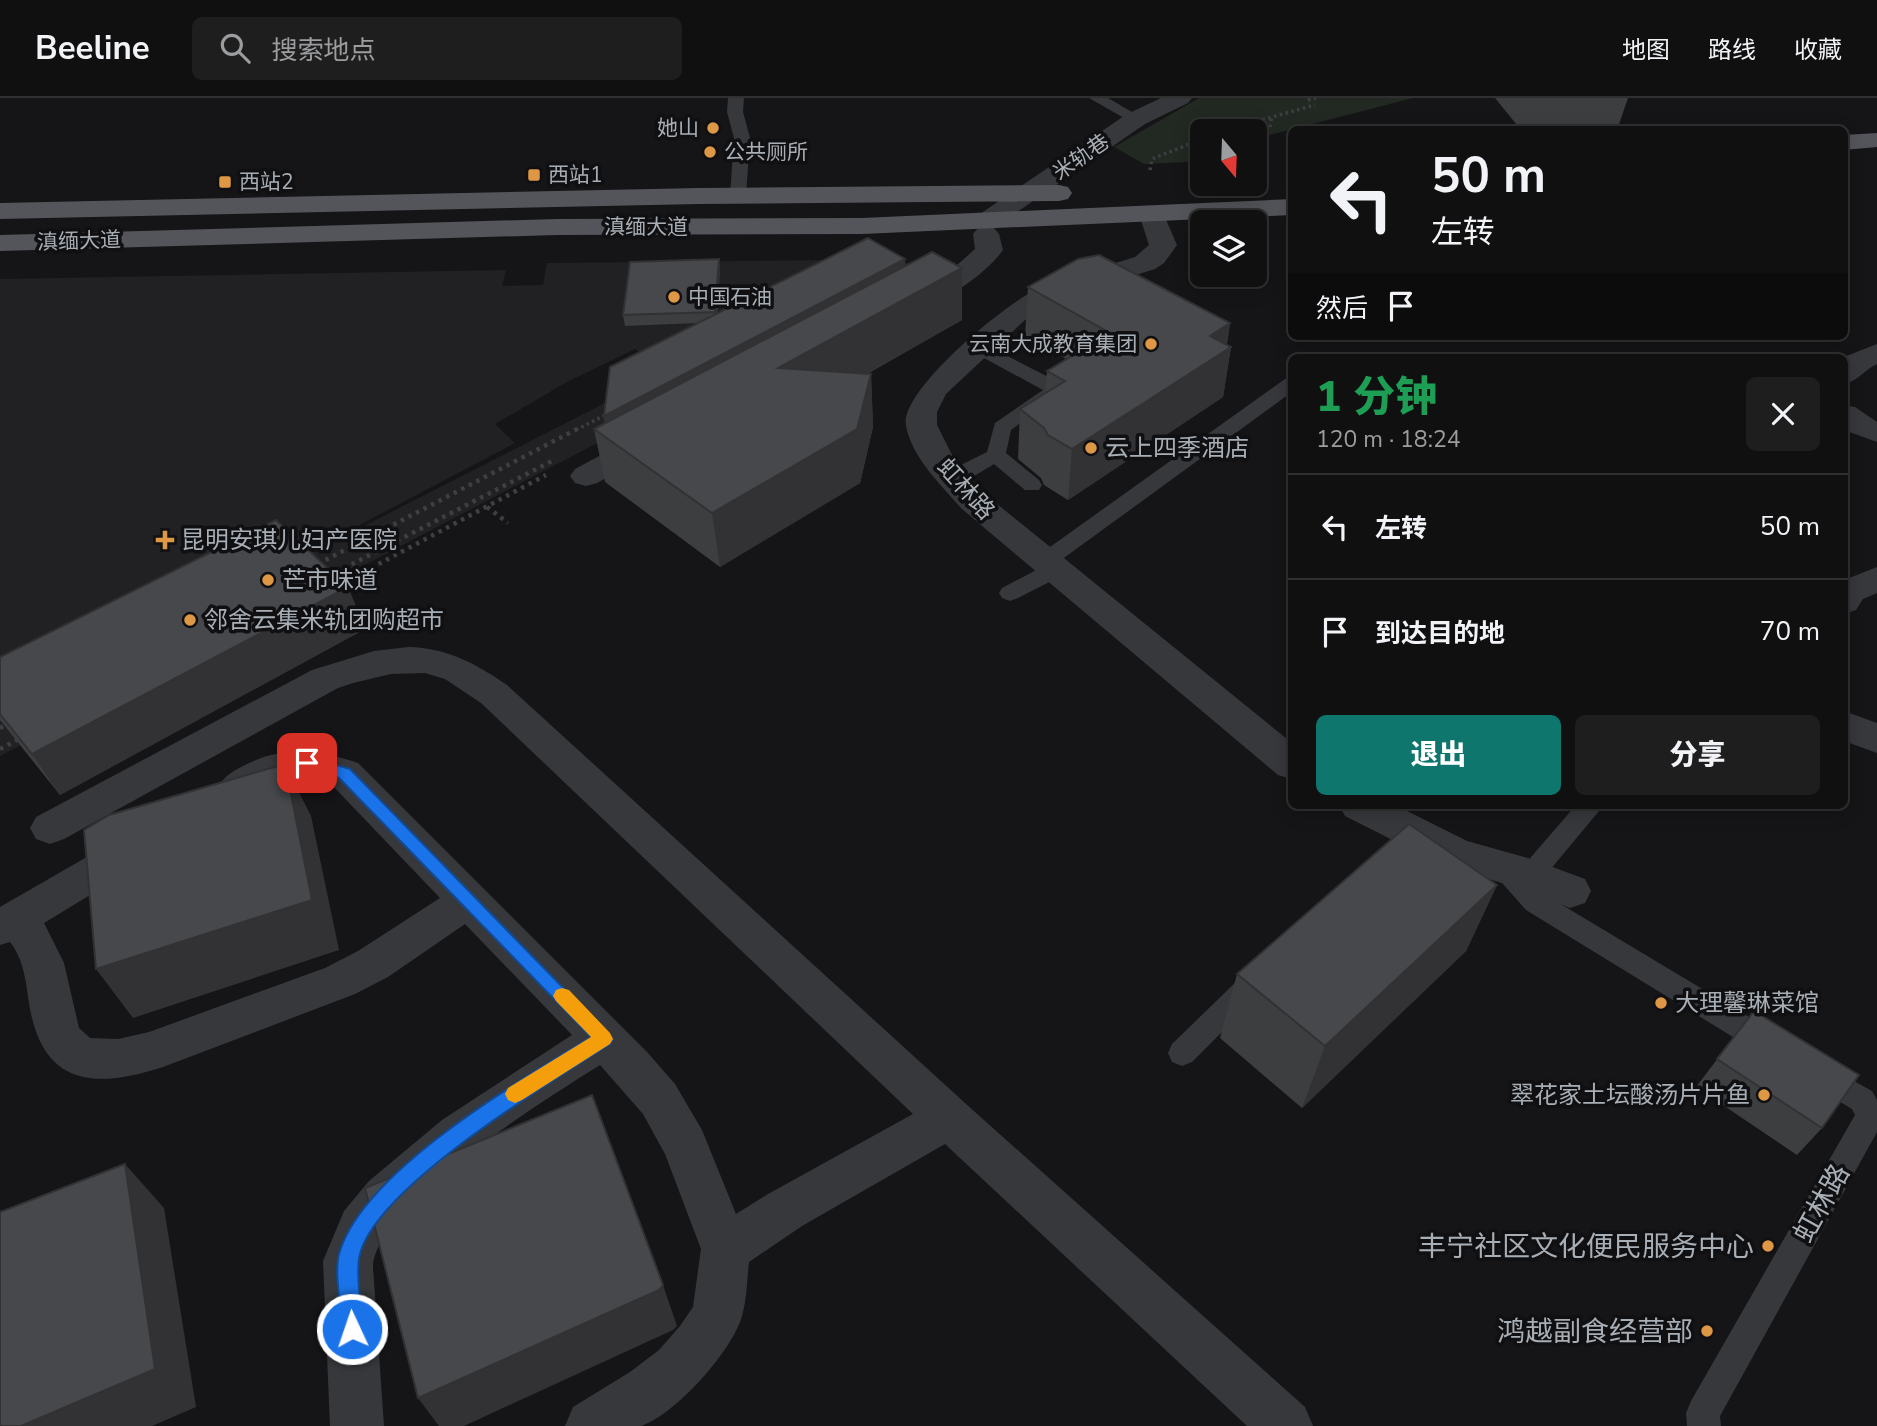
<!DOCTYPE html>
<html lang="zh">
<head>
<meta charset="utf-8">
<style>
	body { margin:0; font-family:"Nunito Sans","Noto Sans SC",sans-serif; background:#1e1e1f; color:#f1f3f6; height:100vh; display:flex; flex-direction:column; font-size:26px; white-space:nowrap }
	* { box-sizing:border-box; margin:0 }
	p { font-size:23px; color:#9c9d9f }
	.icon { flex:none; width:38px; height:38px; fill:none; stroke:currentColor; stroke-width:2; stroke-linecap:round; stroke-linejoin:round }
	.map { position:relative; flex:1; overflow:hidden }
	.panel { position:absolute; left:1288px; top:256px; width:560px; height:455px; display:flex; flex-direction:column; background:#101011; border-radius:10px; box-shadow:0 4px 18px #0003,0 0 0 2px #303031 }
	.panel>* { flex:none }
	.hud { position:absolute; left:1288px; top:28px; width:560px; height:214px; border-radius:10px; box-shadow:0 4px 18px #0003,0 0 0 2px #303031; background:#101011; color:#f1f3f6; overflow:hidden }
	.needle { width:46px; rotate:161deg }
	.buttons { position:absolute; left:1190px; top:21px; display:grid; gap:14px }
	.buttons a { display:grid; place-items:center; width:77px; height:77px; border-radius:10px; background:#101011; box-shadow:0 4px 18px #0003,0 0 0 2px #303031; font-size:35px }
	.pin { position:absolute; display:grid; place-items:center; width:60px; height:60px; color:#fff; margin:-30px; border-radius:14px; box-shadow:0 4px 10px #0006 }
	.me { position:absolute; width:77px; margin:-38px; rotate:357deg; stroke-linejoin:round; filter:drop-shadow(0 0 5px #0008) }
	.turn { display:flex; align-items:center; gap:24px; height:147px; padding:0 28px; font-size:32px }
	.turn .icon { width:91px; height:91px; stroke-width:2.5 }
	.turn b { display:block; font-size:49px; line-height:60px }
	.then { display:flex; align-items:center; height:66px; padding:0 28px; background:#0003; gap:14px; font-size:26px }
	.round { display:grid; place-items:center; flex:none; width:74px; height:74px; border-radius:10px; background:#1e1e1f }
	.summary { display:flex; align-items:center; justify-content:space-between; height:119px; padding:0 28px }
	h1 { font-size:42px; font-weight:800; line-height:52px; color:#1e9e55 }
	.action { display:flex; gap:14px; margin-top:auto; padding:14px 28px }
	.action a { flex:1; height:80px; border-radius:10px; background:#0f766e; color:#fff; font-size:28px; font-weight:800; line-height:80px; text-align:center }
	.action a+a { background:#1e1e1f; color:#f1f3f6 }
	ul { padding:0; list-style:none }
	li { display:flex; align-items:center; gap:21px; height:105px; padding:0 28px; border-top:2px solid #303031 }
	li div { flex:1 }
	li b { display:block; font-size:26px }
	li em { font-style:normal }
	header { display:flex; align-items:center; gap:42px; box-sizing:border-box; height:98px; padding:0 35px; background:#101011; border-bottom:2px solid #303031 }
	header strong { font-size:33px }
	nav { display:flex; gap:38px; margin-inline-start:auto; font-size:24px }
	.search { width:490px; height:63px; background:#1e1e1f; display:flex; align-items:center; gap:18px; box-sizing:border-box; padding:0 24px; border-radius:10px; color:#9c9d9f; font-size:26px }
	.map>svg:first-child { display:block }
</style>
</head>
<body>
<header>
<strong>Beeline</strong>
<div class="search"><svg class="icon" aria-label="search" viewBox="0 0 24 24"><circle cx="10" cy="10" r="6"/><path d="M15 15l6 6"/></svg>搜索地点</div>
<nav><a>地图</a><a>路线</a><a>收藏</a></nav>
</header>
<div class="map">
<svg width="1877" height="1328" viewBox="0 0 1877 1328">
	<rect width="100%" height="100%" fill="#151517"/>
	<path fill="#212123" d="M834 162 643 256 635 251 567 284 495 326 515 345 168 528 836 187 886 163 937 167 0 658V181L506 172 502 188 543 187 547 165Z"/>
	<path fill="#222822" d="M1199 0H1413L1255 41V33H1202V60L1189 64 1144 66 1114 49Z"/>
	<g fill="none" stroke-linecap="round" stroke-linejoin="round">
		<path stroke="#3d3f42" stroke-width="3.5" stroke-dasharray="2.5 3.5" stroke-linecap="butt" d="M1308 2 1316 0
			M1270 29 1272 17
			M1222 33 1315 7
			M1150 72 1152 61 1202 41
			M576 332 609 315"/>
		<path stroke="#3d3f42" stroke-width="4.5" stroke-dasharray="3.5 5" stroke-linecap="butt" d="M487 409 508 425
			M318 466 579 330
			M329 478 552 363
			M341 486 546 377
			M0 630 9 625
			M0 651 21 640"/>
		<path fill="#36383b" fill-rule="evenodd" d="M728 0H744L743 14 750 40 746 98 738 103 730 98 734 40 727 14Z
			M1089 0H1108L1144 21 1136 26 1131 24Z
			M980 244 1064 287 1067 291 1011 332 1006 355 1039 382 1042 387 1039 392H1025L994 366C980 374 961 389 945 385L942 380 945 375 987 354 995 325 1043 292 973 254 971 250 973 246Z
			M1292 279V294L1057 465 1063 467 1066 472 1063 477 1018 500 1010 503 1002 500 999 495 1002 490 1040 470 1033 464 1036 459 1285 281Z
			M1576 707H1604L1540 784 1534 786 1544 796 1779 937 1783 946 1779 955 1769 958 1759 955 1526 812 1488 769 1492 762C1506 757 1511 762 1520 772Z
			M1250 876 1260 880 1264 888 1260 896 1192 964 1182 968 1172 964 1168 955 1172 946 1240 880Z
			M1818 963 1872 993 1877 1002V1034L1720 1318 1721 1328H1687L1686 1315 1691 1303 1855 1017 1852 1011 1808 985 1804 976 1808 967Z"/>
		<path fill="#36383b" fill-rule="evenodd" d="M1161 0H1192L1188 5 1145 26 994 130 999 136 1003 152C987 175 937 213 908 206L904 200 908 194 956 168 975 151 973 136 978 130 973 124 977 118 1127 16Z
			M1152 108 1161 110 1177 147 1164 165 1155 171 1078 195 1025 222 946 296 937 314V327L955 363 986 397 1292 645V681L1278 677 962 411C942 388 912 360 906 328 899 293 1004 207 1034 193 1066 178 1101 170 1135 159L1149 147 1139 116 1143 110Z
			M1877 246V266C1864 272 1858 283 1844 286V259Z
			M1844 307 1855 309 1877 324V344L1844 332Z
			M649 334 660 337 665 344 660 351 597 385 586 388 575 385 570 378 575 371 638 337Z
			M1877 469V495L1863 501 1856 512 1844 516V482Z
			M408 549C447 550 475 565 507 587L965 1005 1305 1309 1313 1328H1247L945 1046 802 1128 749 1164C747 1181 747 1201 742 1218 733 1252 675 1317 641 1328 627 1328 583 1328 565 1328L573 1309 630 1274 659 1252 680 1228 693 1209 701 1151 665 1056 643 1016 600 967C548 1000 375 1106 373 1169L384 1328H330L323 1163 344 1113 369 1083 442 1022 572 937 465 826 388 879 355 896 163 969C98 990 45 990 30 911 26 887 25 863 10 844L0 847V809L118 741 132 736 146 741 152 752 146 763 44 825 64 865 79 930 90 940 118 941 149 934 325 870 358 853 440 800 331 686 289 681 238 704 224 700 218 689C225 677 235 672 247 666 285 647 319 652 358 665L647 954 675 986 702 1032 736 1116 768 1096 913 1016 481 605 445 581 425 575 391 576 353 585 338 590 64 741 50 746 36 741 30 730 36 719 312 572 374 553Z
			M1844 613 1877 625V655L1844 643Z
			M1339 707H1395L1467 743 1531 761 1585 781 1591 793 1585 805 1570 810 1522 791 1442 767 1345 718Z"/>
		<path fill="#53555a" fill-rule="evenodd" d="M1877 35V49L1844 52V37Z
			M1059 87 1068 89 1072 95 1068 101 1059 103 699 106 0 121V105L699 90Z
			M1292 101V117L862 136 557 137 0 153V137L557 121 862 120Z"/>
	</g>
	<path fill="#3d3e40" d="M1495 0H1628L1617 32H1521Z
		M719 161 720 171 717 215 906 168 962 170V222L867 276H871L873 329 860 385 720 469 605 384 594 331 605 326 604 318 697 225 625 228 623 217Z
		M1028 189 1230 225 1227 246 1231 249 1223 299 1068 402 1044 387 1041 380 1018 361 1020 311 1045 296 1047 273 1066 261 1025 238Z
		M348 489 365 531 60 697 0 622V559Z
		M1497 787 1466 853 1302 1010 1220 940 1237 876Z
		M1754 913 1822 1030 1797 1057 1696 989Z"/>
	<path fill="#323234" d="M719 161 720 171 717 225 715 214Z
		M905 161 906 191 608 341 604 318Z
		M962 170V222L783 322 778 270Z
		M1230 225 1226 253 1231 249 1223 299 1068 402 1072 351 1210 238Z
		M871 276 873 329 860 385 720 469 712 415Z
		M348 489 365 531 60 697 32 656Z
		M285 666 311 718 339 852 133 920 96 871Z
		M1497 787 1466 853 1302 1010 1325 948Z
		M125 1066 164 1110 196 1309 152 1328H21Z
		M663 1187 677 1228 673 1232 464 1328H439L418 1300Z"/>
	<path fill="#47484b" stroke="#323234" stroke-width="2" d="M868 140 905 161 604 318 610 269Z
		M932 154 962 170 778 270 871 276 857 331 712 415 594 331Z
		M1099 157 1230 225 1210 238 1231 249 1072 351 1048 337 1044 330 1020 311 1065 283 1047 273 1110 235 1028 189 1078 161Z
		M719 161 715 214 623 217 630 164Z
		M276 422 348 489 32 656 0 616V559Z
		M285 666 312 802 96 871 84 732 109 717Z
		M1409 726 1497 787 1325 948 1237 876Z
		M1754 913 1859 977 1822 1030 1717 961Z
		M592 997 663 1187 659 1192 418 1300 365 1090Z
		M125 1066 155 1271 21 1328H0V1114Z"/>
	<path fill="#1a73e8" stroke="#114b97" stroke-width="2" d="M307 659 350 671 613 941 610 946C549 985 378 1088 360 1156 355 1175 362 1211 363 1231L360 1238 352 1241 345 1238 342 1231C341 1211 334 1174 339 1156 362 1074 519 983 591 939L339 680 301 669 299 665Z"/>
	<path fill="#f59e0b" d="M562 890 569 892 610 935 613 941 610 946 522 1002 515 1005 508 1002 505 996 508 990 591 939 556 903 553 898 556 892Z"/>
	<g fill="#de9845" stroke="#101012" stroke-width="2.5">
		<circle cx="713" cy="30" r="7"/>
		<circle cx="710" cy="54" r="7"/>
		<rect x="527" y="70" width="14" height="14" rx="3.5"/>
		<rect x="218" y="77" width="14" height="14" rx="3.5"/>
		<circle cx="674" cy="199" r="7"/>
		<circle cx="1151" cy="246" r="7"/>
		<circle cx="1091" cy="350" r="7"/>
		<path d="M161.5 431.5h7v7h7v7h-7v7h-7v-7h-7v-7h7z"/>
		<circle cx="268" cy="482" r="7"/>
		<circle cx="190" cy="522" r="7"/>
		<circle cx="1661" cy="905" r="7"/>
		<circle cx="1764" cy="997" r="7"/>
		<circle cx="1768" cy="1148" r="7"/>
		<circle cx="1707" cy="1233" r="7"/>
	</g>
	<g text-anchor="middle" stroke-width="7" stroke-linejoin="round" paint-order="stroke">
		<g font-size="21" fill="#a8aeb5" stroke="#101012" text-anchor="start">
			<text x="699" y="37" text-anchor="end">她山</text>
			<text x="724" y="61">公共厕所</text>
			<text x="548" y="84">西站1</text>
			<text x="239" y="91">西站2</text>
			<text x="688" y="206">中国石油</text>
			<text x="1137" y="253" text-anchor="end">云南大成教育集团</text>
		</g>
		<g font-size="21" fill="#a8aeb5" stroke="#101012">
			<text transform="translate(1081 59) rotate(-35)" y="7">米轨巷</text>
			<text x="646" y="136">滇缅大道</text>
			<text transform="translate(79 143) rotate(-2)" y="7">滇缅大道</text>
		</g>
		<g font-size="24" fill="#a8aeb5" stroke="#101012" text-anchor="start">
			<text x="1105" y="358">云上四季酒店</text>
			<text x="181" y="450">昆明安琪儿妇产医院</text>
			<text x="282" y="490">芒市味道</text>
			<text x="204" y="530">邻舍云集米轨团购超市</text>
			<text x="1675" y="913">大理馨琳菜馆</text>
			<text x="1750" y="1005" text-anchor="end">翠花家土坛酸汤片片鱼</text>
		</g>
		<g font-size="24" fill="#a8aeb5" stroke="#101012">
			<text transform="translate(966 391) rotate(48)" y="8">虹林路</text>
		</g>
		<g font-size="28" fill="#a8aeb5" stroke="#101012">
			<text transform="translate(1821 1105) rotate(-61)" y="10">虹林路</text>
		</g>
		<g font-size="28" fill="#a8aeb5" stroke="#101012" text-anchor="end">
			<text x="1754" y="1158">丰宁社区文化便民服务中心</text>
			<text x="1693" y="1243">鸿越副食经营部</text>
		</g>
	</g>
</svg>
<div class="buttons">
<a><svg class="needle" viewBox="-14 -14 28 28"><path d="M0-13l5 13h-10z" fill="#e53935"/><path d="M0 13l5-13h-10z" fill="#9c9d9f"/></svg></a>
<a><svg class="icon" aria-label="layers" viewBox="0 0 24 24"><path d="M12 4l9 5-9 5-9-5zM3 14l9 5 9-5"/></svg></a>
</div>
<div class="pin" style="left:307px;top:665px;background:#d93025"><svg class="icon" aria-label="arrive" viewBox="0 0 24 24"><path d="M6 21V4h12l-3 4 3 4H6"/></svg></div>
<svg class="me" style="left:352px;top:1231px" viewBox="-20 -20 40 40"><circle r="17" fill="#1a73e8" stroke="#fff" stroke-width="3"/><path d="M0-11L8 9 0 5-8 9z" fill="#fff"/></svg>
<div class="hud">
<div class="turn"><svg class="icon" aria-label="left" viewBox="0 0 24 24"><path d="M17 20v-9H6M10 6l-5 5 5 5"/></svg><div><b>50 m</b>左转</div></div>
<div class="then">然后<svg class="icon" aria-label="arrive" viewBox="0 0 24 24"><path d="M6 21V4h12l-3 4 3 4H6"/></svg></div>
</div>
<section class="panel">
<div class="summary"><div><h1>1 分钟</h1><p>120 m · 18:24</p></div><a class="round"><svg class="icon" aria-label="close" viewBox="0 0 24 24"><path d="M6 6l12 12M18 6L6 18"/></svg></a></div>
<ul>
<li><svg class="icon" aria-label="left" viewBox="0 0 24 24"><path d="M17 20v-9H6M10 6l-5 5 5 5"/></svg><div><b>左转</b></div><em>50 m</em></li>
<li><svg class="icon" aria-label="arrive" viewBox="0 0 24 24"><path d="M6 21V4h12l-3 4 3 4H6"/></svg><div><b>到达目的地</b></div><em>70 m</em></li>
</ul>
<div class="action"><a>退出</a><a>分享</a></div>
</section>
</div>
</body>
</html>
